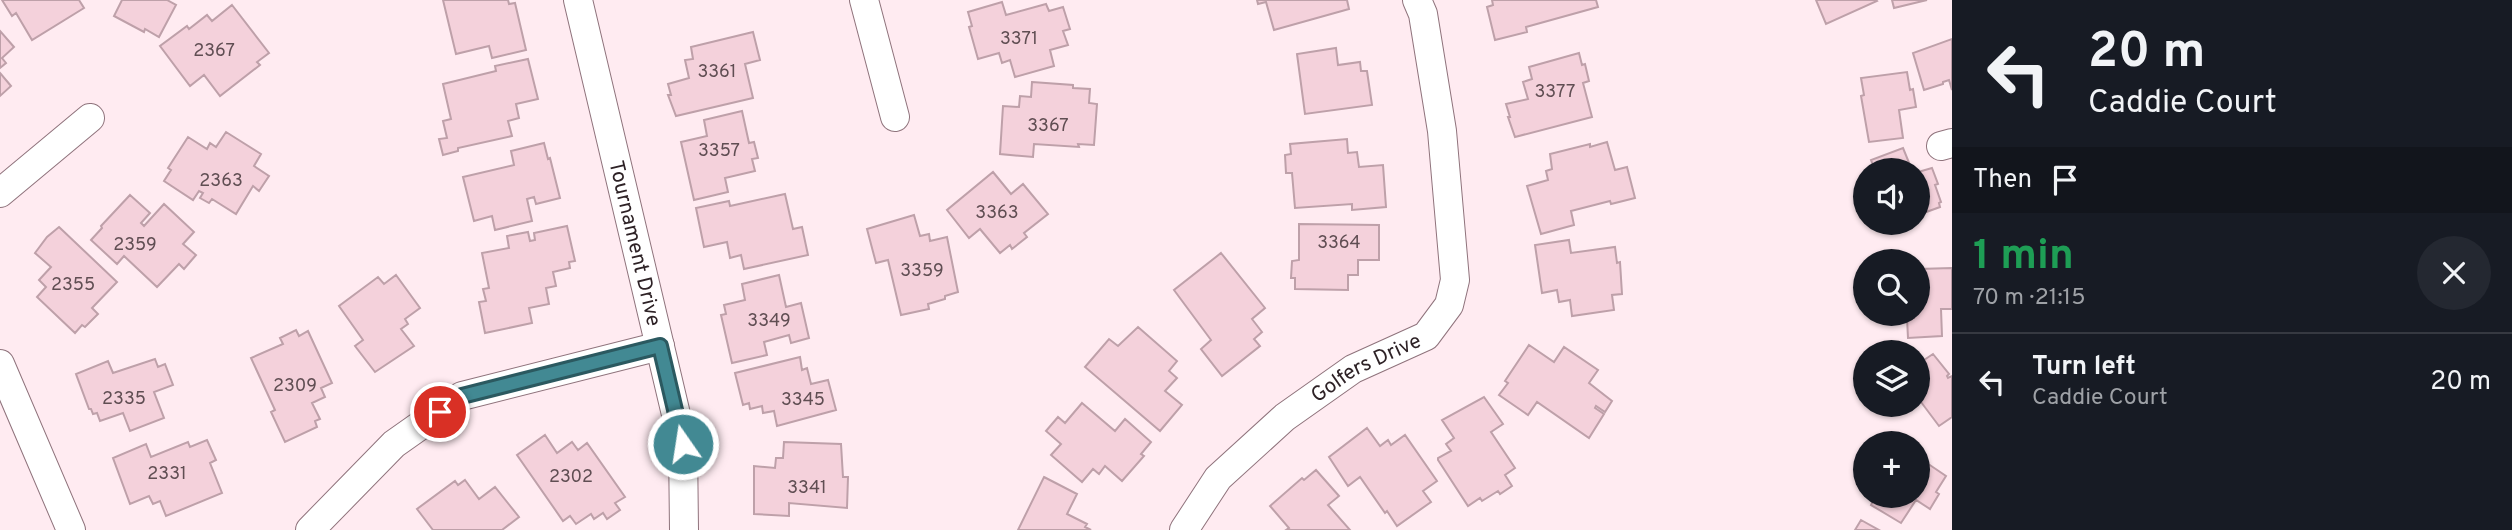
<!DOCTYPE html>
<html lang="en">
<head>
<meta charset="utf-8">
<style>
	body { margin:0; font-family:Overpass,sans-serif; background:#242831; color:#f1f3f6; height:100vh; display:flex; flex-direction:column; font-size:26px; white-space:nowrap }
	* { box-sizing:border-box; margin:0 }
	p { font-size:23px; color:#9ea1a6 }
	.icon { flex:none; width:38px; height:38px; fill:none; stroke:currentColor; stroke-width:2; stroke-linecap:round; stroke-linejoin:round }
	.map { position:relative; flex:1; overflow:hidden }
	.drawer { display:flex; flex-direction:column; background:#171b24; width:560px }
	.drawer>* { flex:none }
	.hud { background:#171b24; color:#f1f3f6; overflow:hidden }
	.fabs { position:absolute; left:1853px; top:158px; display:grid; gap:14px }
	.fabs a { display:grid; place-items:center; width:77px; height:77px; border-radius:50%; background:#171b24; box-shadow:0 2px 5px #0004; font-size:35px }
	.pin { position:absolute; display:grid; place-items:center; width:60px; height:60px; color:#fff; margin:-30px; border:4px solid #fff; border-radius:50%; box-shadow:0 2px 7px #0007 }
	.me { position:absolute; width:77px; margin:-38px; rotate:347deg; stroke-linejoin:round; filter:drop-shadow(0 0 5px #0008) }
	.turn { display:flex; align-items:center; gap:24px; height:147px; padding:0 21px; font-size:32px }
	.turn .icon { width:91px; height:91px; stroke-width:2.5 }
	.turn b { display:block; font-size:49px; line-height:60px }
	.then { display:flex; align-items:center; height:66px; padding:0 21px; background:#0003; gap:14px; font-size:26px }
	.round { display:grid; place-items:center; flex:none; width:74px; height:74px; border-radius:37px; background:#242831 }
	.head { display:flex; align-items:center; justify-content:space-between; height:119px; padding:0 21px }
	h1 { font-size:42px; font-weight:700; line-height:52px; color:#1e9e55 }
	ul { padding:0; list-style:none }
	li { display:flex; align-items:center; gap:21px; height:98px; padding:0 21px; border-top:2px solid #363941 }
	li div { flex:1 }
	li b { display:block; font-size:26px }
	li em { font-style:normal }
	main { display:flex; flex:1; min-height:0 }
	.map>svg:first-child { display:block }
</style>
</head>
<body>
<main>
<div class="map">
<svg width="1952" height="530" viewBox="0 0 1952 530">
	<rect width="100%" height="100%" fill="#ffebf1"/>
	<path fill="#f4d1db" stroke="#bea0a9" stroke-width="2" d="M2 0H79L84 8 32 40 16 13 12 16Z
		M122 0H167L176 5 159 37 145 29 144 32 114 16Z
		M443 0H508L509 4 515 3 526 50 492 58 489 46 456 54Z
		M1257 0H1347L1349 9 1274 30 1266 2 1258 4Z
		M1492 0H1596L1598 7 1526 27 1527 32 1495 40 1487 7 1493 5Z
		M1816 0H1876L1877 1 1826 24Z
		M1892 0H1927L1894 8Z
		M1002 2 1006 15 1046 4 1049 11 1063 7 1070 29 1063 31 1068 45 1050 50 1054 66 1015 77 1010 60 1002 63 999 53 978 59 969 27 972 26 968 12Z
		M232 5 269 53 257 62 260 65 220 96 204 75 190 86 160 46 187 26 189 29 207 15 212 21Z
		M0 31 14 47 2 58 6 63 0 68Z
		M753 32 760 60 745 64 753 98 676 116 668 95H671L668 84 689 78 685 60 693 59 691 47Z
		M1952 39V90L1949 80 1943 82V84L1924 90 1913 53Z
		M1336 48 1338 65 1360 62 1361 71H1367L1372 105 1305 114 1297 54Z
		M1579 53 1582 65 1585 64 1589 81 1583 83 1592 117 1515 137 1508 117H1510L1506 104 1528 99 1523 82 1532 79 1529 67Z
		M528 59 538 99 516 104 519 118 508 121 512 136 458 148V151L443 155 439 139 447 138 443 121 451 119 443 84 496 71 495 66Z
		M1907 72 1910 90 1913 89 1916 107 1899 110 1903 138 1869 142 1861 96 1864 95 1861 78Z
		M0 73 11 86 0 96Z
		M1032 82 1073 85V88L1090 89 1089 103 1097 104 1094 145 1078 144 1079 147 1034 144 1033 157 1000 154 1003 106 1019 107 1020 96 1031 97Z
		M742 111 749 143 754 142 758 158 752 159 755 171 725 178 728 192 694 200 681 142 707 136 704 120Z
		M226 132 261 154 254 166 269 176 259 191 253 186 236 214 212 199 209 203 200 198 203 193 199 191 193 200 164 181 171 170 168 168 188 137 207 149 210 143 216 147Z
		M1347 139 1348 153 1357 152 1359 167 1383 165 1386 207 1352 210V204L1295 208 1292 173H1286L1285 155 1291 154 1290 144Z
		M1607 142 1615 170 1627 167 1635 198 1611 204 1610 201 1571 211 1574 225 1541 234 1527 186 1548 180 1546 171 1552 169 1550 154 1590 144V147Z
		M544 143 548 159 550 158 560 198 536 204 534 197 527 199 532 221 495 230 492 216 474 221 463 177 514 165 511 151Z
		M1903 148 1912 170H1875L1871 160Z
		M1932 168 1938 184 1935 185 1941 202 1939 203 1940 207 1918 215V172Z
		M993 172 1011 194 1023 184 1048 214 1024 233 1027 237 1012 249 1010 245 1000 253 980 229 969 238 947 210Z
		M785 194 793 229 802 227 808 255 744 269 741 255 730 258 727 242 704 247 696 208 729 201 730 206Z
		M130 195 150 213 141 223 144 226 164 204 194 232 183 244 196 255 184 269 179 264 157 287 124 256 117 264 91 240 102 228 101 226Z
		M914 215 920 236 929 234 930 241 947 237 958 292 945 296V299L928 304 929 309 901 315 888 260 876 263 867 229Z
		M1299 224 1379 225V260H1358V275H1348V290L1295 289V278H1291L1292 261 1299 260Z
		M567 226 575 261 569 262 570 268 553 272 556 286 546 288 549 304 529 308 532 323 485 333 479 302 486 301 483 289 489 288 482 253 509 248 507 236 528 232 530 241 535 240 534 233Z
		M59 227 117 282 92 308 98 314 85 327 82 325 75 333 37 297 46 287 39 280 51 267 35 253 47 237Z
		M1569 240 1571 253 1615 247 1617 263 1620 262 1622 294 1612 295 1614 310 1572 316 1570 300 1559 302 1557 290 1542 293 1535 245Z
		M1221 253 1265 308 1252 319 1262 332 1254 339 1260 346 1222 376 1201 349 1211 340 1174 290Z
		M1952 268V309H1941L1942 336 1908 338 1907 318H1914V313H1918V269Z
		M396 275 420 308 405 319 408 324 401 329 414 346 375 372 355 346 363 340 339 306 378 277 384 284Z
		M779 275 786 307 801 303 809 338 791 343 789 335 764 342 767 355 732 363 721 315 726 314 724 305 745 300 742 284Z
		M1138 327 1177 361 1169 371 1177 378 1165 391 1182 405 1160 431 1085 367 1109 339 1118 346Z
		M296 330 299 336 308 331 332 383 321 388 325 397 312 403 320 419 315 421 317 427 285 442 271 412 275 410 251 358 283 344 280 338Z
		M1529 345 1554 362 1564 347 1598 370 1589 383 1612 401 1605 412 1596 406 1595 408 1604 414 1589 438 1537 402 1528 415 1499 395 1508 383 1505 381Z
		M1933 354 1949 374 1947 376 1948 378 1952 376V417L1939 426 1918 398V364Z
		M800 357 802 370 807 368 811 384 828 380 836 410 777 426 774 411 763 413 762 406 750 409 749 403 743 405 735 373Z
		M155 359 158 367 165 364 173 385 154 392 164 418 130 431 123 413 100 421 97 413 93 414 91 409H89L76 374 108 361 113 373Z
		M1484 397 1503 424 1491 432 1515 468 1505 475 1512 486 1500 494 1498 491 1482 501 1480 498 1468 506 1438 460V458L1451 451 1446 444 1454 438 1442 420Z
		M1082 403 1115 431 1125 419 1151 442 1141 454 1144 456 1122 481 1105 466 1099 474 1093 469 1082 482 1051 455 1061 444 1046 431 1058 417 1065 423Z
		M1367 428 1380 446 1388 440 1391 445 1405 435 1437 481 1423 491 1431 502 1397 526 1387 511 1385 513 1360 477 1348 486 1329 457Z
		M545 435 557 453 572 442 578 450 587 443 625 497 615 503 620 510 607 519 603 513 594 519 591 514 576 524 570 516 563 521 517 455Z
		M207 440 216 460 210 463 222 493 166 516 160 501 153 504 149 496 130 504 113 458 146 444 151 457 188 442 190 447Z
		M784 442 841 444 843 477H848L847 508 789 503V516L754 514V466L775 468 776 458H783Z
		M1918 457 1946 476 1936 492 1939 494 1930 509 1916 500 1901 523 1871 505 1876 495H1918Z
		M1316 470 1339 496 1328 505 1350 530H1286L1289 528 1270 506 1302 478 1304 480Z
		M1044 477 1077 494 1067 514 1087 524 1085 527 1091 530H1018Z
		M465 480 479 499 495 487 519 517 502 530H433L417 509 455 481 458 485Z
		M1861 520 1879 530H1855Z"/>
	<g fill="none" stroke-linecap="round" stroke-linejoin="round">
		<defs>
			<g id="minor">
				<path id="s1" d="M578 0 683 444 684 530"/>
				<path d="M864 0 895 117"/>
				<path d="M1941 146 1952 143"/>
				<path d="M0 193 90 118"/>
				<path d="M0 364 71 530"/>
				<path d="M310 530 394 444 462 396 660 346"/>
				<path id="s2" d="M1184 530 1218 478 1285 417 1353 369 1426 336 1449 305 1455 280 1442 131 1423 14 1417 0"/>
			</g>
		</defs>
		<use href="#minor" stroke="#8f737c" stroke-width="30"/>
		<use href="#minor" stroke="#fff" stroke-width="28"/>
	</g>
	<g fill="none" stroke-linecap="round" stroke-linejoin="round">
		<defs>
			<path id="route" d="M440 412 462 396 660 346 683 444"/>
		</defs>
		<use href="#route" stroke="#2b5960" stroke-width="18"/>
		<use href="#route" stroke="#428993" stroke-width="12"/>
	</g>
	<g text-anchor="middle" stroke-width="5" stroke-linejoin="round" paint-order="stroke">
		<g font-size="18" fill="#604e53">
			<text x="1019" y="44">3371</text>
			<text x="214" y="56">2367</text>
			<text x="717" y="77">3361</text>
			<text x="1555" y="97">3377</text>
			<text x="1048" y="131">3367</text>
			<text x="719" y="156">3357</text>
			<text x="221" y="186">2363</text>
			<text x="997" y="218">3363</text>
			<text x="1339" y="248">3364</text>
			<text x="135" y="250">2359</text>
			<text x="922" y="276">3359</text>
			<text x="73" y="290">2355</text>
			<text x="769" y="326">3349</text>
			<text x="295" y="391">2309</text>
			<text x="124" y="404">2335</text>
			<text x="803" y="405">3345</text>
			<text x="167" y="479">2331</text>
			<text x="571" y="482">2302</text>
			<text x="807" y="493">3341</text>
		</g>
		<g font-size="21" fill="#2e2226" stroke="#ffebf1">
			<text dy="7" stroke="none"><textPath href="#s1" startOffset="250">Tournament Drive</textPath></text>
			<text dy="7" stroke="none"><textPath href="#s2" startOffset="248">Golfers Drive</textPath></text>
		</g>
	</g>
</svg>
<div class="fabs">
<a><svg class="icon" aria-label="sound" viewBox="0 0 24 24"><path d="M4 9h4l5-4v14l-5-4H4zM17 9q2 3 0 6"/></svg></a>
<a><svg class="icon" aria-label="search" viewBox="0 0 24 24"><circle cx="10" cy="10" r="6"/><path d="M15 15l6 6"/></svg></a>
<a><svg class="icon" aria-label="layers" viewBox="0 0 24 24"><path d="M12 4l9 5-9 5-9-5zM3 14l9 5 9-5"/></svg></a>
<a>+</a>
</div>
<div class="pin" style="left:440px;top:412px;background:#d93025"><svg class="icon" aria-label="arrive" viewBox="0 0 24 24"><path d="M6 21V4h12l-3 4 3 4H6"/></svg></div>
<svg class="me" style="left:683px;top:444px" viewBox="-20 -20 40 40"><circle r="17" fill="#428993" stroke="#fff" stroke-width="3"/><path d="M0-11L8 9 0 5-8 9z" fill="#fff"/></svg>
</div>
<section class="drawer">
<div class="hud">
<div class="turn"><svg class="icon" aria-label="left" viewBox="0 0 24 24"><path d="M17 20v-9H6M10 6l-5 5 5 5"/></svg><div><b>20 m</b>Caddie Court</div></div>
<div class="then">Then<svg class="icon" aria-label="arrive" viewBox="0 0 24 24"><path d="M6 21V4h12l-3 4 3 4H6"/></svg></div>
</div>
<div class="head"><div><h1>1 min</h1><p>70 m · 21:15</p></div><a class="round"><svg class="icon" aria-label="close" viewBox="0 0 24 24"><path d="M6 6l12 12M18 6L6 18"/></svg></a></div>
<ul>
<li><svg class="icon" aria-label="left" viewBox="0 0 24 24"><path d="M17 20v-9H6M10 6l-5 5 5 5"/></svg><div><b>Turn left</b><p>Caddie Court</p></div><em>20 m</em></li>
</ul>
</section>
</main>
</body>
</html>
